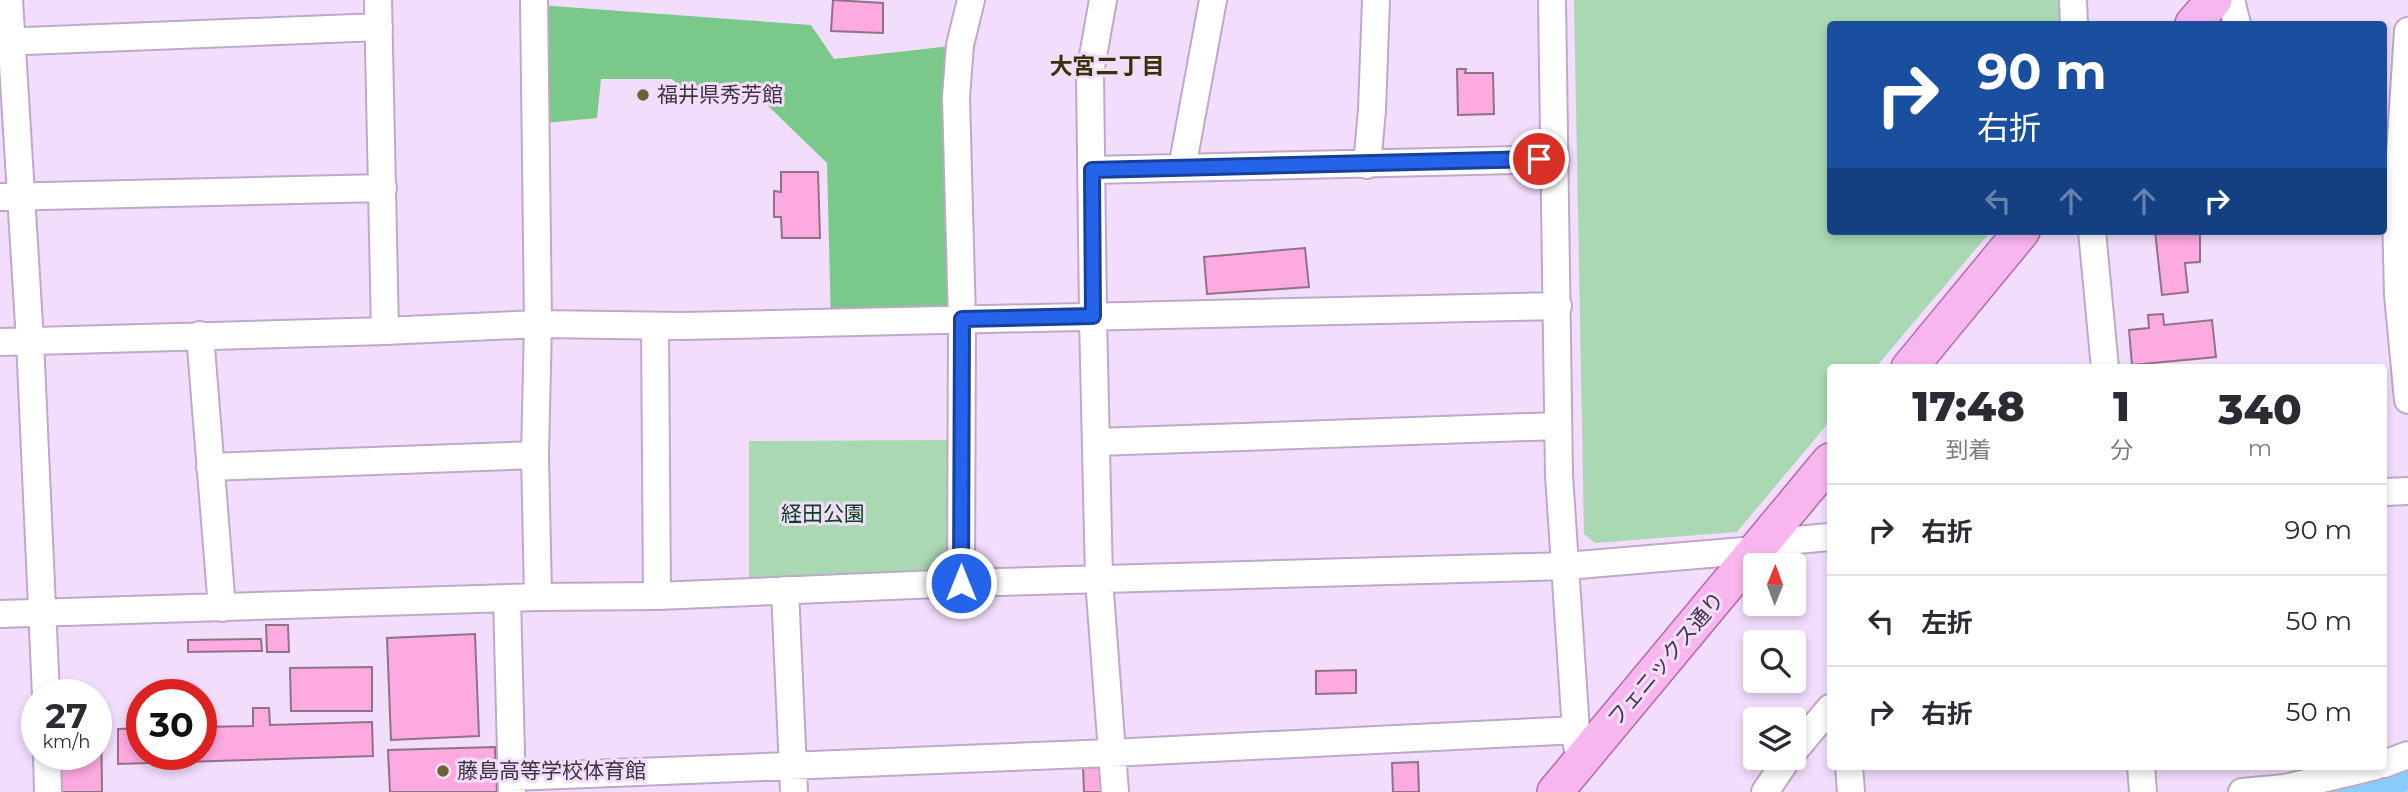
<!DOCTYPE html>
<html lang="ja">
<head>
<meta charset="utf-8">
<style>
	body { margin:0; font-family:Montserrat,"Noto Sans JP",sans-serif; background:#f7f7f7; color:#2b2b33; height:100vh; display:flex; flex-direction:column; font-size:26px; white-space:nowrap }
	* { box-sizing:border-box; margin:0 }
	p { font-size:23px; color:#7c7c81 }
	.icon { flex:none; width:38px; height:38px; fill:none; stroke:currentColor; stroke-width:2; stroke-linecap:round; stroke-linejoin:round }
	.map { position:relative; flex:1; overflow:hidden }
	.panel { position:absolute; left:1827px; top:364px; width:560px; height:406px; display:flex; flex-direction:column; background:#fff; border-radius:7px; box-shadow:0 4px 10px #0003 }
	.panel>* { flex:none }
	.guide { position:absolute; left:1827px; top:21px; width:560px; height:214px; border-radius:7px; box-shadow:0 4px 10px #0003; background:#1a4fa0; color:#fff; overflow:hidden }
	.needle { width:46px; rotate:1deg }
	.controls { position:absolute; left:1743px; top:553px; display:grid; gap:14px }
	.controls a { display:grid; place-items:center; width:63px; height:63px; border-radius:7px; background:#fff; box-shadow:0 4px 10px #0003; font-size:35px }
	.speed { position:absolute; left:21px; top:679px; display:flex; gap:14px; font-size:35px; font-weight:700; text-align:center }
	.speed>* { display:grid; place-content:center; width:91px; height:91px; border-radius:50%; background:#fff; box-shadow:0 4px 10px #0003; line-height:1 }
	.speed small { font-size:18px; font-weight:400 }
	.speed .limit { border:10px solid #d22; background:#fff; color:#111 }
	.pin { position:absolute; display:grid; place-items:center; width:60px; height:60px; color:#fff; margin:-30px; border:4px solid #fff; border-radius:50%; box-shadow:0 2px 7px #0007 }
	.me { position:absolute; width:77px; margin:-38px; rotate:0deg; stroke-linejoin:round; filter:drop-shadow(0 0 5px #0008) }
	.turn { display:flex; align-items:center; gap:24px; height:147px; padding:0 35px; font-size:32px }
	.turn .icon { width:91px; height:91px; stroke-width:2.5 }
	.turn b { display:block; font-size:49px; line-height:60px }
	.lanes { display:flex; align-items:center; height:66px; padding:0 35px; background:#0003; justify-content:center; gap:35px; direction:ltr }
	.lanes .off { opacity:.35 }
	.eta { display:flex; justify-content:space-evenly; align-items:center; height:119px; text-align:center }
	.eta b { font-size:42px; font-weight:800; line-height:49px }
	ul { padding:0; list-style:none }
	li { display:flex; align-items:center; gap:21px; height:91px; padding:0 35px; border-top:2px solid #e1e1e2 }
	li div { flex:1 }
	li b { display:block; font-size:26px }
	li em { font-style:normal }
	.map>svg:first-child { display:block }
</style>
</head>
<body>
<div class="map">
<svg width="2408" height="792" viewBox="0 0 2408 792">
	<rect width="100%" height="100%" fill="#f2ddfc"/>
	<path fill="#aad8b2" d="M1574 0H2058L2060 24H1830V231H1991L1876 367 1830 368V421L1737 532 1595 543 1584 534Z
		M962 440 961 583 749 591V441Z"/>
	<path fill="#7bc88b" d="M525 4 811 25 834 59 960 45 959 319 831 322 827 163 761 99 687 92 672 79H601L597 118 534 124Z"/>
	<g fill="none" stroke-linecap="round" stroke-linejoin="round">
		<path stroke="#88cdf9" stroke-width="35" d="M2333 792 2408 773"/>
	</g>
	<path fill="#fcaae0" stroke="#907285" stroke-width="2" d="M833 0 883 3V33L831 31Z
		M1457 69H1466L1465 73H1493L1494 114 1458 115Z
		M781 172H818L820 238H782L781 217H774V191L781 192Z
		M2155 231H2196V234L2200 233V262L2185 263 2188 292 2162 295Z
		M1305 248 1309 287 1207 294 1204 257Z
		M2163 314 2164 325 2212 320 2216 357 2132 365 2129 330 2149 328 2148 315Z
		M266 625H288L289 652H267Z
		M475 634 479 736 391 740 387 638Z
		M261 639 262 651 188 652V640Z
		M372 667V711H291L290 668Z
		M1356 670V693L1316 694V671Z
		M96 706H101L102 792H61L60 754H96Z
		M253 708H269L270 725 372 722 373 756 118 764V729L142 728V754H201V727L253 726Z
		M495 747 497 792H390L388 750Z
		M1418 762 1419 792H1393L1392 763Z
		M1101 765 1102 792H1084L1083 766Z"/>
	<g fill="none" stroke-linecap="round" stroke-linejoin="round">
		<defs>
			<path id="minor" d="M9 0 30 341 46 695
				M378 0 385 331
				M534 0 538 324 535 455 538 597
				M1103 0 1090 73 1093 316 1099 580 1115 792
				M1552 0 1559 475 1577 746
				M2073 0 2074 24
				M2231 0 2237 24
				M2408 31 2396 214 2398 295 2408 400
				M0 42 379 27
				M1367 165 1372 110 1376 0
				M1182 168 1213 0
				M1092 170 1555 159
				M0 197 383 188
				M2092 231 2105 368
				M655 326 657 596
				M200 335 222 608
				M0 342 385 331 538 324 683 326 1558 306
				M1096 442 1558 426
				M210 467 535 455
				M2384 492 2408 491
				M1762 543 1830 537
				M961 583 962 319 956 97 960 45 971 0
				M785 590 794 792
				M507 598 512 792
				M0 614 538 597 657 596 961 583 1566 566 1756 550
				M1794 751 1830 708
				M47 754 48 792
				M2384 764 2408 755
				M1849 766 1851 792
				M2141 766 2143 792
				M512 777 1111 753 1577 730
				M1765 792 1788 758
				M2242 792 2285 788 2376 766"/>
			<path id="major" d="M2193 24 2214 0
				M1909 368 2022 231
				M1555 792 1830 461"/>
		</defs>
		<use href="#minor" stroke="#bea9c7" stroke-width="30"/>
		<use href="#major" stroke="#b369ab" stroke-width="38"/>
		<use href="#minor" stroke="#fff" stroke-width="26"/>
		<use href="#major" stroke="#f8b6ef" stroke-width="35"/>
	</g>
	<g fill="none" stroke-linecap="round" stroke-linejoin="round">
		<defs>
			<path id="route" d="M961 583 962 319 1093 316 1092 170 1539 159"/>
		</defs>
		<use href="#route" stroke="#184099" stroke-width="18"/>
		<use href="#route" stroke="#2563eb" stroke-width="12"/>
	</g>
	<g fill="#6b6431" stroke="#f2ddfc" stroke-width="2.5">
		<circle cx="643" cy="95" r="7"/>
		<circle cx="443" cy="771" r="7"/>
	</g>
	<g text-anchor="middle" stroke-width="6" stroke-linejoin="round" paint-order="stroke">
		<g font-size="21" fill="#3d3440" stroke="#f2ddfc" text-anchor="start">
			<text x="657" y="102">福井県秀芳館</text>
			<text x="457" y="778">藤島高等学校体育館</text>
		</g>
		<g font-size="21" fill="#08441d" stroke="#f2ddfc">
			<text x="823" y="521">経田公園</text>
		</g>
		<g font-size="21" fill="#3d3440" stroke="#f2ddfc">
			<text transform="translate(1666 659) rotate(-50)" y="7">フェニックス通り</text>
		</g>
		<g font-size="23" font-weight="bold" fill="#383207" stroke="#f2ddfc">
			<text x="1107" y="74">大宮二丁目</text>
		</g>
	</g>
</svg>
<div class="controls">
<a><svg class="needle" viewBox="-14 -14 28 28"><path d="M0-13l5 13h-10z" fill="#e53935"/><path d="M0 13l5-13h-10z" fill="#7c7c81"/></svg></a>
<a><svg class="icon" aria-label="search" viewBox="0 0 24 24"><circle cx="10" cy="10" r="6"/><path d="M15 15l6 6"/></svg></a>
<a><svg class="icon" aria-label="layers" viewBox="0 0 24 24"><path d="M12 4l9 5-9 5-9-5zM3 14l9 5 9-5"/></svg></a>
</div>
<div class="speed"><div>27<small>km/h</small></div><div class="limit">30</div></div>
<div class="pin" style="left:1539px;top:159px;background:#d93025"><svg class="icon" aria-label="arrive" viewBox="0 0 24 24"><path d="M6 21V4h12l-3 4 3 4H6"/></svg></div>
<svg class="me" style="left:961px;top:583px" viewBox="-20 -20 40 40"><circle r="17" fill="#2563eb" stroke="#fff" stroke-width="3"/><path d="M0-11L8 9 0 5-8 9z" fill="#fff"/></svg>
<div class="guide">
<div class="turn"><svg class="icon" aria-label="right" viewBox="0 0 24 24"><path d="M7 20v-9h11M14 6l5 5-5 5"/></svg><div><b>90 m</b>右折</div></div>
<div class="lanes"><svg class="icon off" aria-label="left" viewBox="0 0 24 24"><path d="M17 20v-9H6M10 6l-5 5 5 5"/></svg><svg class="icon off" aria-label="ahead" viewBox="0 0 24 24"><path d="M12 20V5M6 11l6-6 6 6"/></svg><svg class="icon off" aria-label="ahead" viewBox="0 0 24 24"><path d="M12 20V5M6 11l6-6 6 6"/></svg><svg class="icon" aria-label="right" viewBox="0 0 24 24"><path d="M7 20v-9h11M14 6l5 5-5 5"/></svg></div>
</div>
<section class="panel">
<div class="eta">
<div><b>17:48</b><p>到着</p></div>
<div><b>1</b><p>分</p></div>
<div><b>340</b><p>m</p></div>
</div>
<ul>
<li><svg class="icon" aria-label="right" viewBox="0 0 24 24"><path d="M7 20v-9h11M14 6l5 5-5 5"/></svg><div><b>右折</b></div><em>90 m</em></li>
<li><svg class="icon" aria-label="left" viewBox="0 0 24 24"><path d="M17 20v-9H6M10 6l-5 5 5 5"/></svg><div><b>左折</b></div><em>50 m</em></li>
<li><svg class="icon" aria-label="right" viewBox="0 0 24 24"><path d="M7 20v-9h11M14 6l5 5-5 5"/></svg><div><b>右折</b></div><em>50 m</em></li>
</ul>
</section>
</div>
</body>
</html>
